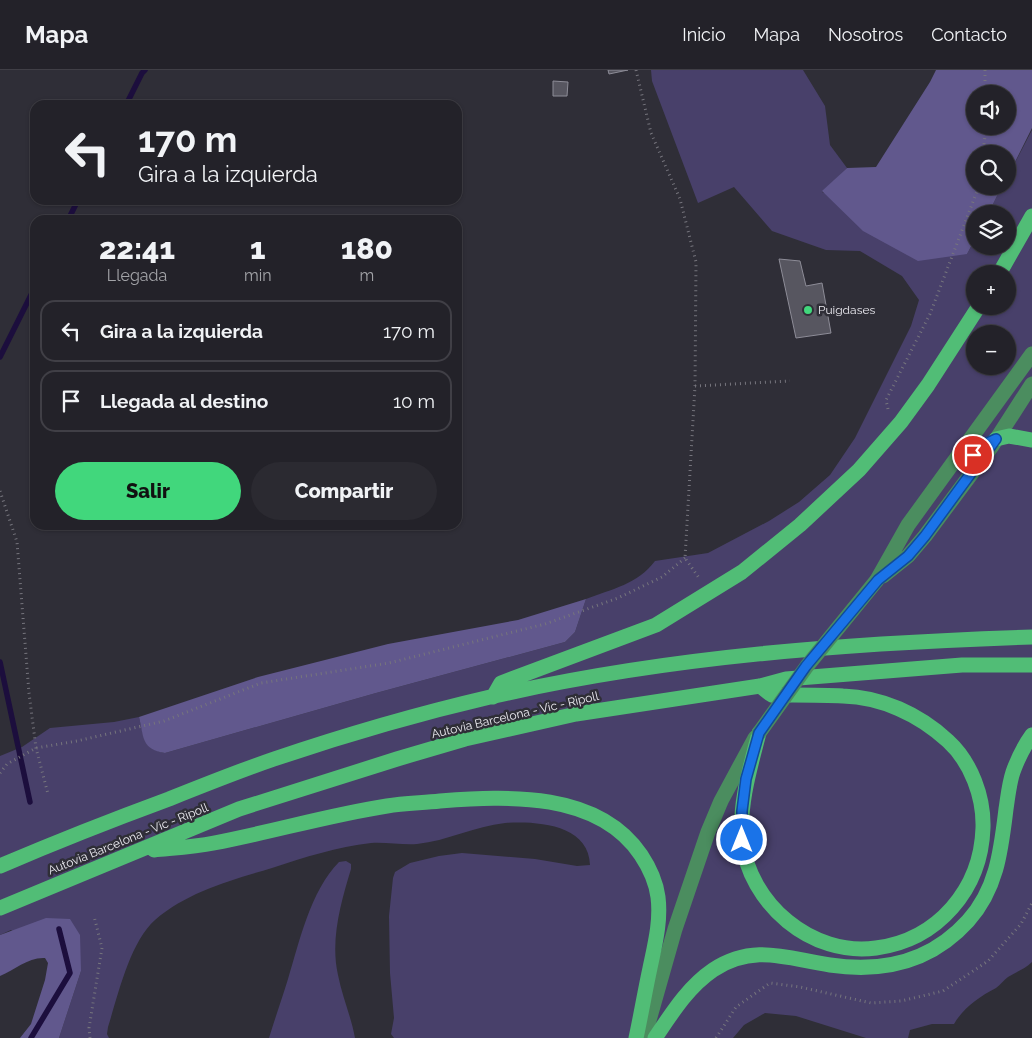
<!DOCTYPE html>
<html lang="es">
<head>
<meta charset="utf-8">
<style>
	body { margin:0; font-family:Raleway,sans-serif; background:#2b2a31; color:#f1f3f6; height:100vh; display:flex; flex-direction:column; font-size:19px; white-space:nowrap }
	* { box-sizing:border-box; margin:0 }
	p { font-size:16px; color:#a3a4a8 }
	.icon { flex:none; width:28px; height:28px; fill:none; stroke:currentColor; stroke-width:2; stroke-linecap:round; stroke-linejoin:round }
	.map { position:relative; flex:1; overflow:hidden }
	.details { position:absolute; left:30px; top:145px; width:432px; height:315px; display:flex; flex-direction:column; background:#232229; border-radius:15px; box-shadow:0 1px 4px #0004,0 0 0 1px #403f46 }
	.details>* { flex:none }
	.guide { position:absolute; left:30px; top:30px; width:432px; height:105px; border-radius:15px; box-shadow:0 1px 4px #0004,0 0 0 1px #403f46; background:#232229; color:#f1f3f6; overflow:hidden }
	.controls { position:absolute; left:966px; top:15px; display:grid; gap:10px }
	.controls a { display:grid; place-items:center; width:50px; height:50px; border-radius:50%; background:#232229; box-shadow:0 1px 4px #0004,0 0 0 1px #403f46; font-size:25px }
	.pin { position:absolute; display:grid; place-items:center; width:42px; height:42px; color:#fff; margin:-21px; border:2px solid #fff; border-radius:50%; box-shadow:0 1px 5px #0007 }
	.me { position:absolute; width:55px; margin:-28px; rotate:0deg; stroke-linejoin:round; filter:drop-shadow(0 0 4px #0008) }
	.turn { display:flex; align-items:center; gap:18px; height:105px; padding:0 25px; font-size:22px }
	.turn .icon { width:65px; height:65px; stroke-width:2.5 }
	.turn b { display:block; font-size:35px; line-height:42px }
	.eta { display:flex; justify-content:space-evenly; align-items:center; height:85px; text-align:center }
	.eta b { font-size:30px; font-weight:800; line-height:35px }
	.action { display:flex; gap:10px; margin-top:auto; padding:10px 25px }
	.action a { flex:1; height:58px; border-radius:30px; background:#41d77c; color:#111; font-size:20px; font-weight:800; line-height:58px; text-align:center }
	.action a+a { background:#2b2a31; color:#f1f3f6 }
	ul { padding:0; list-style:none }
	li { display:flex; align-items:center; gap:15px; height:62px; margin:0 10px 8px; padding:0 15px; border:2px solid #403f46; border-radius:15px }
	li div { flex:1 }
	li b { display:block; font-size:19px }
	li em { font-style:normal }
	header { display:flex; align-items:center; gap:30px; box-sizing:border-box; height:70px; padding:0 25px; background:#232229; border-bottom:1px solid #403f46 }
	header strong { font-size:24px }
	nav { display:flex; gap:28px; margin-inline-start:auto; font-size:18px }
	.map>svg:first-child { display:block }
</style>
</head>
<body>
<header>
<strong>Mapa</strong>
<nav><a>Inicio</a><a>Mapa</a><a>Nosotros</a><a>Contacto</a></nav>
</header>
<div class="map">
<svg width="1032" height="968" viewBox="0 0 1032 968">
	<rect width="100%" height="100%" fill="#2f2e37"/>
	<path fill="#48406a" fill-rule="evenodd" d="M651 0H803L825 36 830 75 847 98 822 122 967 184 975 169V176H1008V144H988L1002 116H1008V106L1032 60V892C1025 899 1016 902 1008 907 1004 910 1000 915 996 918 979 927 964 937 954 954H932L910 960 908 968H866L796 946 765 943 744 955 733 968H394L391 964 394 948 390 903 389 846 393 808 395 802 410 793 439 786 462 783 535 789 577 796 590 795C589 754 536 751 505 753 475 756 447 771 417 774 402 775 386 772 371 773 337 777 305 787 272 798 232 810 187 822 155 850 130 872 118 925 108 957L107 964 109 968H59L81 901 11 860 0 865V686L22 677 50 658 114 652 139 647C144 666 143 679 165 683L376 623 565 572 575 562 586 529C612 519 638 514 655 491L708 483 769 451 799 432 830 405 855 368 911 256 919 230 902 206 860 181 826 180 772 161 734 117 698 133 652 11ZM975 204H1008V236H975ZM975 264H1008V296H975Z
		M346 791 351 794V799C341 832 330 870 338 905 342 926 351 946 355 968H269C275 948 282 929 288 909 300 870 310 822 339 792Z"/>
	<path fill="#61588d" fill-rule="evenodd" d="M936 0H1032V58L1008 106V84H975V116H1002L988 144H975V169L967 184 918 191 863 161 822 121 847 98 876 97 930 12ZM975 24H1008V56H975Z
		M586 529 575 562 565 572 376 623 165 683C141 679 144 667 139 647L258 607 388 574 518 550Z
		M46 848 70 849 80 865 81 901 59 968H20L31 954 45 910 48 893 45 888C28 887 15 900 0 906V865Z"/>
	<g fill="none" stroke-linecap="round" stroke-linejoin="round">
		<path stroke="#1c0e3d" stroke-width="5.5" d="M126 35 142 3 145 0
			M68 150 78 130
			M0 287 35 217
			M0 592 30 732
			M31 968 70 903 59 859"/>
	</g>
	<path fill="#575660" stroke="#8d8c97" d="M608 0H628L609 4Z
		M553 11 568 12 567 26H553Z
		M779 189 800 191 806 216 822 213 831 263 796 268Z"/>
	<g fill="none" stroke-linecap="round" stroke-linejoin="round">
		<path stroke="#76757d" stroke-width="3" stroke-dasharray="1 4" stroke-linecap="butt" d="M636 0 651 63 680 129 696 192 695 316 685 488 699 508
			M985 0V24
			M983 84 986 56
			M695 316 790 311
			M888 339 886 330 930 244 979 116
			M0 421 17 472 29 623 36 678 48 724
			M0 703 7 694 36 678 77 671 164 651 261 613 389 593 545 554 618 528 662 507 685 488
			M90 968 89 958 102 878 94 846
			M716 968 736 937 770 913 800 917 871 933 901 931 943 921 988 891 1021 854 1032 833"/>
		<path stroke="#4b8d5f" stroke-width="15" d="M883 506 908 486 925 466 992 376 1032 314
			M877 510 908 455 1032 284
			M644 968 675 859 708 762 721 731 755 668"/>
		<path stroke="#51bd76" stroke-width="15" d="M999 204 1032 146
			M996 369 1009 366 1032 370
			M493 627 501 613 656 555 742 502 800 455 859 400 901 352 928 315 979 236
			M759 663C750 698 739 734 742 770 749 834 812 887 876 878 938 870 981 819 983 758 984 727 971 692 948 671 919 644 881 627 843 626 826 625 809 625 792 625 786 625 778 626 772 625 768 623 763 618 760 616
			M154 780C174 778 194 777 214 773 272 762 329 745 387 736 404 733 422 733 440 731 508 726 598 721 641 785 649 797 656 812 658 827 661 851 655 874 650 898 645 921 641 945 636 968
			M0 796C56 772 112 750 169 729 204 715 239 701 274 689 345 665 417 644 490 627 668 586 850 573 1032 567
			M0 838 239 739 397 689 465 669 576 644 760 616 786 609 962 595H1032
			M655 968C672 943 688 917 713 900 754 873 788 889 830 895 884 903 931 892 968 851 997 819 1001 780 1006 739 1008 726 1009 714 1013 702 1018 688 1024 676 1032 665"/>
		<path stroke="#4b8d5f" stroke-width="15" d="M759 663 807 596 877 510"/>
	</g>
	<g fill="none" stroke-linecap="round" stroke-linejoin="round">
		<defs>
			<path id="route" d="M742 770V741L746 709 759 663 806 596 878 510 908 486 925 466 996 369 981 376 973 385"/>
		</defs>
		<use href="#route" stroke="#114b97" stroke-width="12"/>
		<use href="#route" stroke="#1a73e8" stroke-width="9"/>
	</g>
	<circle fill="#41d77c" stroke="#2f2e37" stroke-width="2" cx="808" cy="240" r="5"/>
	<g text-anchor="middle" stroke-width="5" stroke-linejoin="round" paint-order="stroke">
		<g font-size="12" fill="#ebeaf0" stroke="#2f2e37" text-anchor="start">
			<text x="818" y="244">Puigdases</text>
		</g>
		<g font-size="12" fill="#ebeaf0" stroke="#2f2e37">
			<text transform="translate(515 645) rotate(-13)" y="4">Autovia Barcelona - Vic - Ripoll</text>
			<text transform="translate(128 769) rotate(-22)" y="4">Autovia Barcelona - Vic - Ripoll</text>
		</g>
	</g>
</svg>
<div class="controls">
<a><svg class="icon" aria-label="sound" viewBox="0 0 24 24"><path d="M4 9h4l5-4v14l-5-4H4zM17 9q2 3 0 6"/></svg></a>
<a><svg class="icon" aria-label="search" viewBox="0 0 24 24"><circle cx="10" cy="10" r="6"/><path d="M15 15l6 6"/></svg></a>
<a><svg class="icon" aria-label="layers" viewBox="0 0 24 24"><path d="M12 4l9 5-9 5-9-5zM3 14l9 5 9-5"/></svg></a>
<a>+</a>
<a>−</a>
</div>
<div class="pin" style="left:973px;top:385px;background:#d93025"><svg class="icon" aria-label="arrive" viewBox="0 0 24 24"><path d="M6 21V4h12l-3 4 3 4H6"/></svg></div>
<svg class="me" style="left:742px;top:770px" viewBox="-20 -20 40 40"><circle r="17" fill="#1a73e8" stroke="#fff" stroke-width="3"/><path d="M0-11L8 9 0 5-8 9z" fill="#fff"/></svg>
<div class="guide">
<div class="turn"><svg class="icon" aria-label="left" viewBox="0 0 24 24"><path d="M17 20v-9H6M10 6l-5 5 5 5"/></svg><div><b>170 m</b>Gira a la izquierda</div></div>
</div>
<section class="details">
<div class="eta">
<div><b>22:41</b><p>Llegada</p></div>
<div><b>1</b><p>min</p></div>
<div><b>180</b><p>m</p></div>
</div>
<ul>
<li><svg class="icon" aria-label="left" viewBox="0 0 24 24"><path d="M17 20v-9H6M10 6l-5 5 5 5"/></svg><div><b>Gira a la izquierda</b></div><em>170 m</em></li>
<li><svg class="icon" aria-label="arrive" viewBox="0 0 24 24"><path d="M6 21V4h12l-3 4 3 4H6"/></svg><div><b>Llegada al destino</b></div><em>10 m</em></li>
</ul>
<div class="action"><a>Salir</a><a>Compartir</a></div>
</section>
</div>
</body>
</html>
